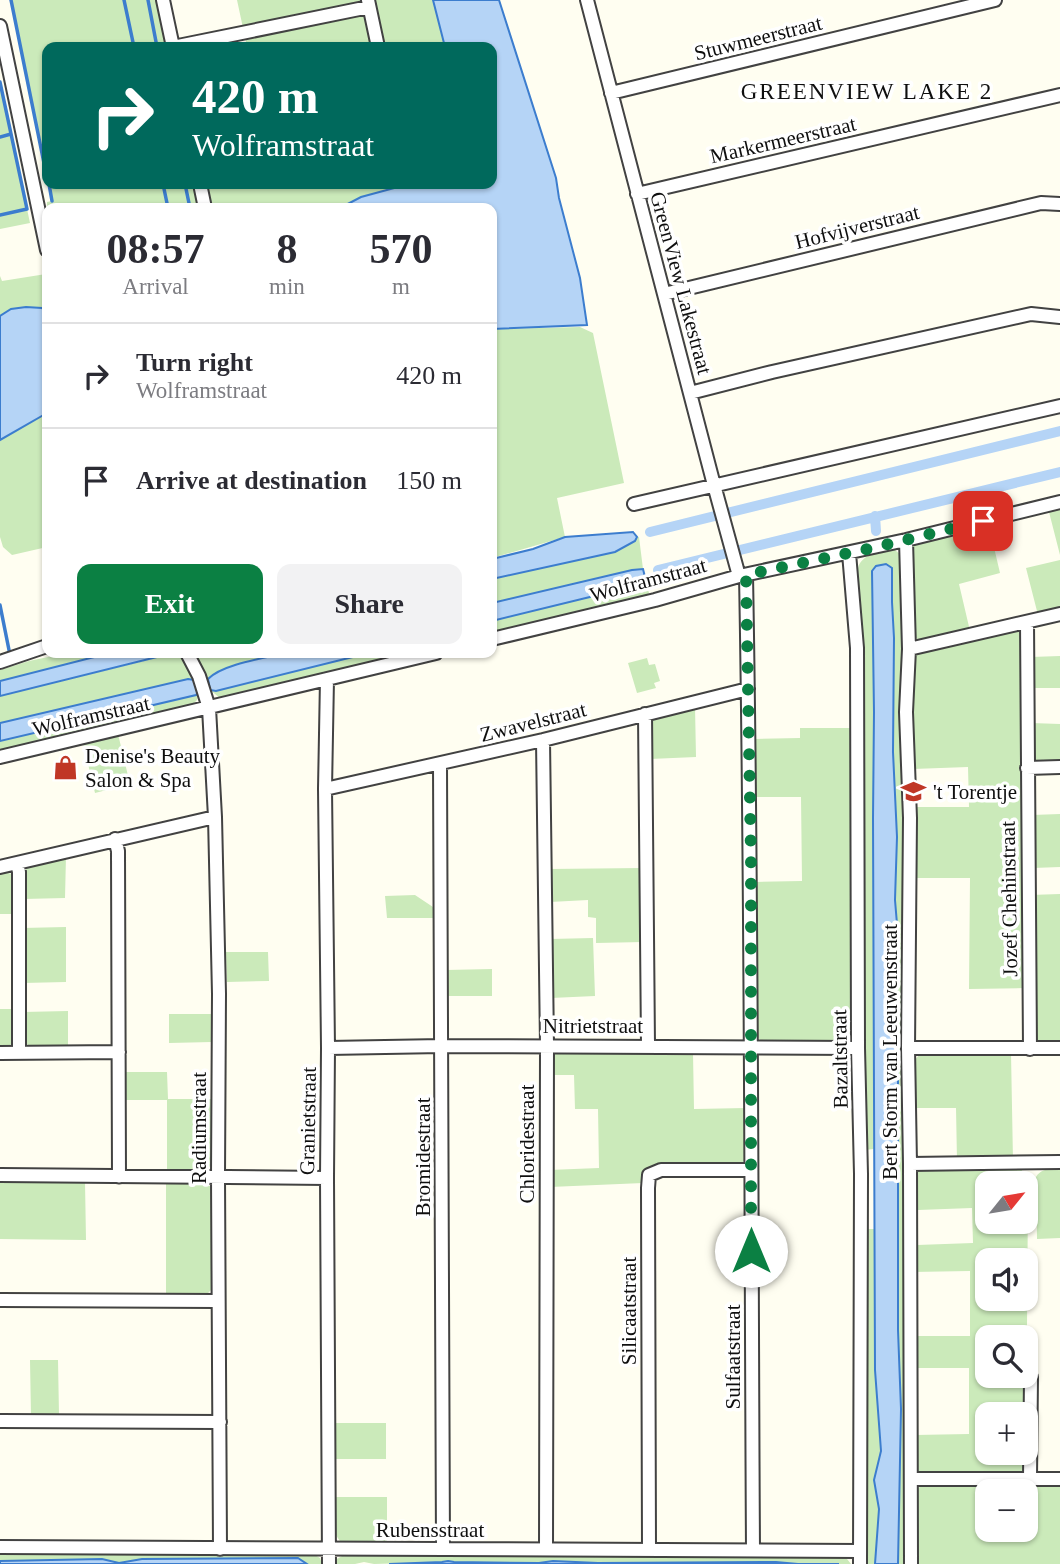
<!DOCTYPE html>
<html lang="en">
<head>
<meta charset="utf-8">
<style>
	body { margin:0; font-family:Georgia,serif; background:#f2f2f3; color:#2b2b33; height:100vh; display:flex; flex-direction:column; font-size:26px; white-space:nowrap }
	* { box-sizing:border-box; margin:0 }
	p { font-size:23px; color:#7c7c81 }
	.icon { flex:none; width:38px; height:38px; fill:none; stroke:currentColor; stroke-width:2; stroke-linecap:round; stroke-linejoin:round }
	.map { position:relative; flex:1; overflow:hidden }
	.side { position:absolute; left:42px; top:203px; width:455px; height:455px; display:flex; flex-direction:column; background:#fff; border-radius:14px; box-shadow:0 2px 5px #0004 }
	.side>* { flex:none }
	.guide { position:absolute; left:42px; top:42px; width:455px; height:147px; border-radius:14px; box-shadow:0 2px 5px #0004; background:#00695c; color:#fff; overflow:hidden }
	.needle { width:46px; rotate:60deg }
	.controls { position:absolute; left:975px; top:1171px; display:grid; gap:14px }
	.controls a { display:grid; place-items:center; width:63px; height:63px; border-radius:14px; background:#fff; box-shadow:0 2px 5px #0004; font-size:35px }
	.pin { position:absolute; display:grid; place-items:center; width:60px; height:60px; color:#fff; margin:-30px; border-radius:14px; box-shadow:0 4px 10px #0006 }
	.me { position:absolute; width:77px; margin:-38px; rotate:0deg; stroke-linejoin:round; filter:drop-shadow(0 0 5px #0008) }
	.turn { display:flex; align-items:center; gap:24px; height:147px; padding:0 35px; font-size:32px }
	.turn .icon { width:91px; height:91px; stroke-width:2.5 }
	.turn b { display:block; font-size:49px; line-height:60px }
	.eta { display:flex; justify-content:space-evenly; align-items:center; height:119px; text-align:center }
	.eta b { font-size:42px; font-weight:800; line-height:49px }
	.button { display:flex; gap:14px; margin-top:auto; padding:14px 35px }
	.button a { flex:1; height:80px; border-radius:14px; background:#0b8043; color:#fff; font-size:28px; font-weight:800; line-height:80px; text-align:center }
	.button a+a { background:#f2f2f3; color:#2b2b33 }
	ul { padding:0; list-style:none }
	li { display:flex; align-items:center; gap:21px; height:105px; padding:0 35px; border-top:2px solid #e1e1e2 }
	li div { flex:1 }
	li b { display:block; font-size:26px }
	li em { font-style:normal }
	.map>svg:first-child { display:block }
</style>
</head>
<body>
<div class="map">
<svg width="1060" height="1564" viewBox="0 0 1060 1564">
	<rect width="100%" height="100%" fill="#fffef1"/>
	<path fill="#cbeaba" fill-rule="evenodd" d="M11 0H157L167 47H47V178Z
		M237 0H363L357 5 243 28Z
		M374 0H433L445 47H384Z
		M359 14 364 15 368 19 374 47H247L245 37Z
		M0 82 30 223 0 229Z
		M49 184H195L200 208H47V202L52 201Z
		M206 184H409L361 197 340 208H211Z
		M46 274 47 313 41 308 11 309 0 316V276L2 281Z
		M580 327 593 333 624 483 557 498 565 537 492 558V329Z
		M47 413V547L12 555 3 547 0 537V440Z
		M1060 509V555L1049 512Z
		M989 526 1000 573 959 584 970 631 920 641 913 635 911 550 912 545 916 543Z
		M637 537H639L643 569 632 570 492 603V579L615 552 635 541Z
		M895 550 901 555 903 559 908 1564H898L901 1408 898 1330V1068L896 1056 897 924 895 900 897 837 893 752 894 638 892 602V568L874 712 873 818 874 1149 864 1150 858 568C862 553 881 552 895 550Z
		M1060 560V609L1038 615 1026 568Z
		M646 581 649 593 646 596 492 633V621L643 584Z
		M1014 629 1024 634 1025 988 969 989 970 878H914L913 807H969L968 767 913 769 910 692 915 651Z
		M67 653H110L0 681V670L29 661Z
		M193 653H286C265 658 222 664 208 679Z
		M369 653H391V657L220 698 210 690 217 691Z
		M172 654 181 655 191 669 194 680 188 679 0 723V696Z
		M1060 656V688H1031V657Z
		M647 658 649 665 655 664 660 681 654 683 656 688 637 693 628 663Z
		M198 692 197 700 192 705 0 751V741L196 695Z
		M695 707 696 757 650 759V722L654 716Z
		M1031 723 1060 724V764C1050 764 1040 765 1033 758Z
		M800 728H851L853 1037 843 1044 764 1043 756 1036 755 882 802 881 801 797H754L753 739 800 738Z
		M118 734 130 784 95 793 83 743Z
		M1060 814V867L1033 868 1032 815Z
		M66 856 65 898 24 899V873L27 867Z
		M642 868 643 942 596 943V918L588 917V900L550 902 549 869Z
		M0 871 12 874 14 879 15 914H0Z
		M1060 894V1045L1038 1044 1034 1040 1030 895Z
		M415 895 436 909 437 918H387L385 896Z
		M66 927V982L23 983 22 928Z
		M593 938 595 996 551 998 550 939Z
		M226 952H268L269 981 227 982Z
		M492 969V996H446V970Z
		M0 1009H14V1040L8 1048 0 1049Z
		M68 1011V1048C58 1048 29 1052 25 1041 22 1034 23 1021 23 1012Z
		M169 1014H212V1042L169 1043Z
		M558 1051 693 1053 694 1109 746 1108V1158L741 1164 646 1169 643 1173V1183L550 1187 549 1170 599 1168 598 1109H575L574 1075H551L552 1056Z
		M1011 1053 1013 1161H957L956 1108H914L913 1062 920 1054Z
		M124 1072H167L168 1099H212L213 1164C200 1176 184 1172 167 1172V1100H124Z
		M1019 1166 1025 1175 1028 1192 1026 1462 1024 1469 1018 1474 922 1475 918 1472 916 1468 915 1435 969 1434V1368H913V1336H970V1271L912 1272 914 1249 917 1245 973 1243 972 1208 918 1210 913 1193 916 1168ZM987 1183H1026V1222H987ZM987 1260H1026V1298H987ZM987 1337H1026V1376H987ZM987 1414H1026V1452H987Z
		M1060 1169V1238L1037 1239 1036 1177C1041 1168 1051 1169 1060 1169Z
		M0 1180 85 1182 86 1240 0 1239Z
		M166 1181 205 1182 212 1188 213 1288 206 1295H166Z
		M865 1229H874L875 1370 881 1451 874 1480 879 1509 875 1564H865Z
		M30 1360H58L59 1415 31 1416Z
		M335 1423H386V1459H336Z
		M926 1482 984 1483V1537L1015 1538 1016 1530H1026V1491H1015V1483L1060 1484V1564H914L916 1490Z
		M335 1497H387V1543L344 1544C329 1535 335 1512 335 1497Z
		M0 1553 313 1554 320 1558 322 1564H307L298 1558 142 1559 119 1563 102 1559 0 1561Z
		M344 1555 840 1556 847 1559 851 1564H798L776 1562 598 1563 553 1561 539 1563 454 1562 448 1561 442 1562 374 1564 364 1562 355 1564H334L335 1560Z"/>
	<path fill="#b5d4f6" stroke="#3c7dce" stroke-width="2" d="M433 0H499L556 178 559 198 580 278 587 325 492 329V208H340L361 197 409 184H492V47H445Z
		M26 307 42 308 47 313V413L0 440V316L11 309Z
		M633 532 637 537 635 541 615 552 492 579V559L533 549 565 537Z
		M886 564 892 568V602L894 638 893 752 897 837 895 900 897 924 896 1056 898 1068V1330L901 1409 898 1564H875L879 1509 874 1480 881 1451 875 1370 873 818 874 712 872 571 876 566Z
		M643 569 646 581 643 584 492 621V603L632 570Z
		M110 653H173L0 696V681Z
		M286 653H369L216 691 210 690 208 679C222 664 265 658 286 653Z
		M188 679 194 680 198 692 196 695 0 741V723Z
		M298 1558 307 1564H0V1561L102 1559 119 1563 142 1559Z
		M448 1561 454 1562 539 1563 553 1561 598 1563 776 1562 798 1564H839H389L442 1562Z"/>
	<g fill="none" stroke-linecap="round" stroke-linejoin="round">
		<path stroke="#3c7dce" stroke-width="3.5" d="M11 0 47 178
			M124 0 134 47
			M148 0 157 47
			M0 82 27 209 0 215
			M0 137 11 134
			M49 184 52 201
			M163 184 168 208
			M185 184 190 208
			M0 605 10 655"/>
		<path stroke="#b5d4f6" stroke-width="10" d="M875 516 876 531
			M650 532 1060 431
			M658 570 1060 472"/>
		<defs>
			<path id="minor" d="M163 0 173 47
				M368 0 378 47
				M587 0 714 485 739 576
				M0 26 47 250
				M173 47 369 7
				M611 93 995 0
				M200 184 205 208
				M637 194 1060 95
				M664 294 1041 203 1060 204
				M690 393 772 372 1031 314 1060 317
				M634 504 1060 406
				M906 540 909 649 906 712 910 818 908 1048 910 1164 911 1564
				M849 553 857 648 858 1048 861 1174 860 1564
				M746 575C752 900 751 1225 753 1550
				M1027 622 1030 1049
				M492 639 655 600 739 576 906 540 1060 502
				M909 649 1060 614
				M187 653 199 676 209 708 215 817 219 994 218 1177 220 1549
				M0 662 47 646
				M327 679 325 789 328 1048 327 1178 329 1564
				M645 714 648 1046
				M543 740 547 1046 546 1549
				M0 757 436 653
				M440 764 443 1549
				M1027 768 1060 767
				M325 789 543 740 748 689
				M115 839 118 851 119 1177
				M17 863 19 872V1053
				M0 867 215 817
				M328 1048 442 1046 858 1048
				M908 1048H1060
				M0 1053 119 1052
				M910 1164 1060 1162
				M0 1175 327 1178
				M0 1300 218 1301
				M0 1421 220 1422
				M1030 1478 1031 1377
				M912 1479H1060
				M0 1547 860 1551
				M649 1550 648 1188 649 1175 661 1170H751"/>
		</defs>
		<use href="#minor" stroke="#424242" stroke-width="16"/>
		<use href="#minor" stroke="#fff" stroke-width="12"/>
	</g>
	<g fill="none" stroke-linecap="round" stroke-linejoin="round">
		<path stroke="#0b8043" stroke-width="12" stroke-dasharray="0 21.6" d="M751 1251V857L746 575 868 549 983 521"/>
	</g>
	<defs>
		<symbol id="shop-bare" viewBox="-9 -9 18 18"><path d="M-5-2.5h2.3a2.7 3.5 0 0 1 5.4 0H5L5.5 6h-11ZM-1.5-2.5h3a1.5 2.3 0 0 0-3 0Z" fill="#c03726" stroke="#fff" stroke-width="2.5" paint-order="stroke"/></symbol>
		<symbol id="school-bare" viewBox="-9 -9 18 18"><path d="M0-5L7-2L0 1L-7-2ZM-4 1L0 2.5L4 1V4Q0 6-4 4Z" fill="#c03726" stroke="#fff" stroke-width="2.5" paint-order="stroke"/></symbol>
	</defs>
	<g fill-rule="evenodd">
		<use href="#shop-bare" x="48" y="750" width="35" height="35"/>
		<use href="#school-bare" x="896" y="774" width="35" height="35"/>
	</g>
	<g text-anchor="middle" stroke-width="7" stroke-linejoin="round" paint-order="stroke">
		<g font-size="21" fill="#0f0f0f" stroke="#fff">
			<text transform="translate(758 38) rotate(-14)" y="7">Stuwmeerstraat</text>
			<text transform="translate(783 140) rotate(-13)" y="7">Markermeerstraat</text>
			<text transform="translate(857 227) rotate(-14)" y="7">Hofvijverstraat</text>
			<text transform="translate(681 283) rotate(75)" y="7">GreenView Lakestraat</text>
			<text transform="translate(648 580) rotate(-15)" y="7">Wolframstraat</text>
			<text transform="translate(91 716) rotate(-13)" y="7">Wolframstraat</text>
			<text transform="translate(533 722) rotate(-14)" y="7">Zwavelstraat</text>
			<text transform="translate(1009 899) rotate(-91)" y="7">Jozef Chehinstraat</text>
			<text x="593" y="1033">Nitrietstraat</text>
			<text transform="translate(890 1052) rotate(-90)" y="7">Bert Storm van Leeuwenstraat</text>
			<text transform="translate(840 1059) rotate(-91)" y="7">Bazaltstraat</text>
			<text transform="translate(308 1121) rotate(-89)" y="7">Granietstraat</text>
			<text transform="translate(199 1128) rotate(-90)" y="7">Radiumstraat</text>
			<text transform="translate(527 1144) rotate(-90)" y="7">Chloridestraat</text>
			<text transform="translate(423 1157) rotate(-90)" y="7">Bromidestraat</text>
			<text transform="translate(629 1311) rotate(-90)" y="7">Silicaatstraat</text>
			<text transform="translate(733 1357) rotate(-90)" y="7">Sulfaatstraat</text>
			<text x="430" y="1537">Rubensstraat</text>
		</g>
		<g font-size="21" fill="#0f0f0f" stroke="#fff" text-anchor="start">
			<text x="85" y="763">Denise's Beauty<tspan x="85" dy="24">Salon &amp; Spa</tspan></text>
			<text x="933" y="799">'t Torentje</text>
		</g>
		<g font-size="23" letter-spacing="2" fill="#0f0f0f" stroke="#fff">
			<text x="867" y="99">GREENVIEW LAKE 2</text>
		</g>
	</g>
</svg>
<div class="controls">
<a><svg class="needle" viewBox="-14 -14 28 28"><path d="M0-13l5 13h-10z" fill="#e53935"/><path d="M0 13l5-13h-10z" fill="#7c7c81"/></svg></a>
<a><svg class="icon" aria-label="sound" viewBox="0 0 24 24"><path d="M4 9h4l5-4v14l-5-4H4zM17 9q2 3 0 6"/></svg></a>
<a><svg class="icon" aria-label="search" viewBox="0 0 24 24"><circle cx="10" cy="10" r="6"/><path d="M15 15l6 6"/></svg></a>
<a>+</a>
<a>−</a>
</div>
<div class="pin" style="left:983px;top:521px;background:#d93025"><svg class="icon" aria-label="arrive" viewBox="0 0 24 24"><path d="M6 21V4h12l-3 4 3 4H6"/></svg></div>
<svg class="me" style="left:751px;top:1251px" viewBox="-20 -20 40 40"><circle r="19" fill="#fff"/><path d="M0-13L10 11 0 6-10 11z" fill="#0b8043"/></svg>
<div class="guide">
<div class="turn"><svg class="icon" aria-label="right" viewBox="0 0 24 24"><path d="M7 20v-9h11M14 6l5 5-5 5"/></svg><div><b>420 m</b>Wolframstraat</div></div>
</div>
<section class="side">
<div class="eta">
<div><b>08:57</b><p>Arrival</p></div>
<div><b>8</b><p>min</p></div>
<div><b>570</b><p>m</p></div>
</div>
<ul>
<li><svg class="icon" aria-label="right" viewBox="0 0 24 24"><path d="M7 20v-9h11M14 6l5 5-5 5"/></svg><div><b>Turn right</b><p>Wolframstraat</p></div><em>420 m</em></li>
<li><svg class="icon" aria-label="arrive" viewBox="0 0 24 24"><path d="M6 21V4h12l-3 4 3 4H6"/></svg><div><b>Arrive at destination</b></div><em>150 m</em></li>
</ul>
<div class="button"><a>Exit</a><a>Share</a></div>
</section>
</div>
</body>
</html>
